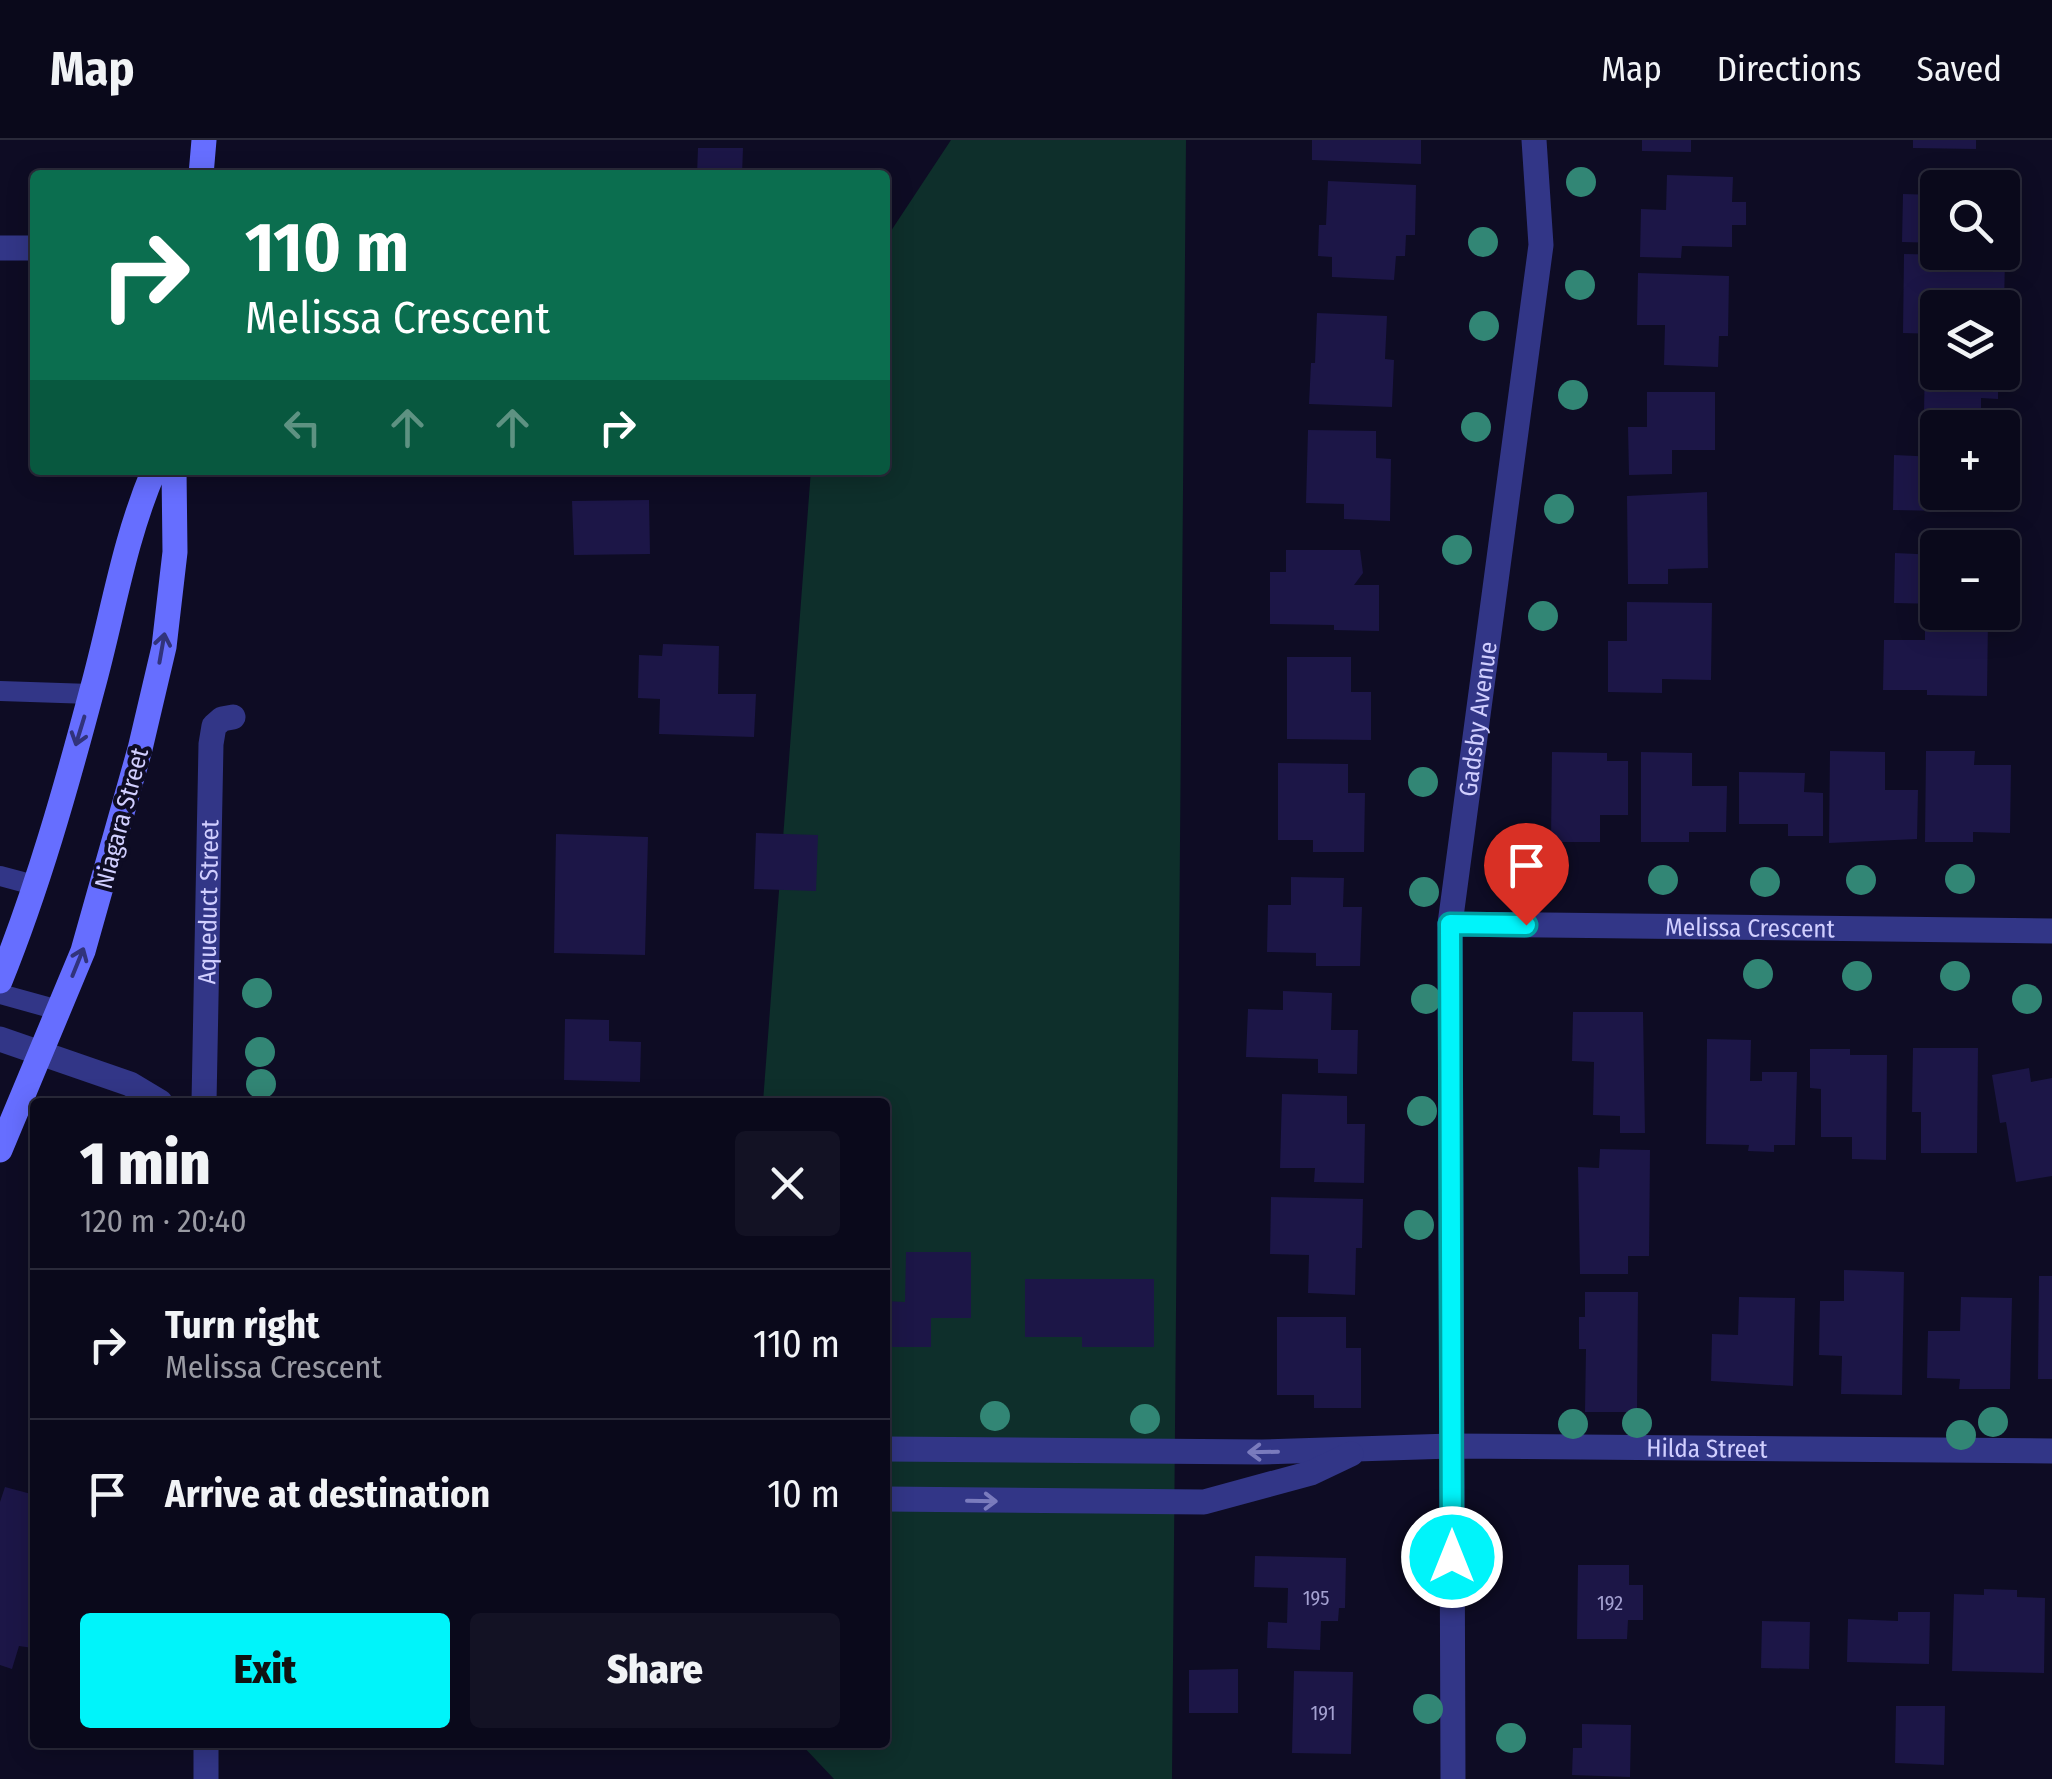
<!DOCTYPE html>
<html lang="en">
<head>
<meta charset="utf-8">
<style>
	body { margin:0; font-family:"Fira Sans Condensed",sans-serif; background:#131224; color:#f1f3f6; height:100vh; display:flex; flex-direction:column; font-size:38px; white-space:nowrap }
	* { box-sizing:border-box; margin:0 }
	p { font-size:32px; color:#999aa3 }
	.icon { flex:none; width:55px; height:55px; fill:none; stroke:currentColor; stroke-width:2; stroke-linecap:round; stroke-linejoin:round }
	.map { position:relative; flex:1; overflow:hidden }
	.panel { position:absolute; left:30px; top:958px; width:860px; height:650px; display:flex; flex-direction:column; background:#0a091b; border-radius:10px; box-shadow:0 5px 25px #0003,0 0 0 2px #2a2a3a }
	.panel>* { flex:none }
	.banner { position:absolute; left:30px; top:30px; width:860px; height:305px; border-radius:10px; box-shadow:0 5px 25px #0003,0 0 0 2px #2a2a3a; background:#0b6e4f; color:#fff; overflow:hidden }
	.tools { position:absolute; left:1920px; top:30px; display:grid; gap:20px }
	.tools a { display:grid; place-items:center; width:100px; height:100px; border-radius:10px; background:#0a091b; box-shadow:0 5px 25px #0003,0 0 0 2px #2a2a3a; font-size:50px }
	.pin { position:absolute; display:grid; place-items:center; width:85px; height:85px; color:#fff; margin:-102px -42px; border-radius:50% 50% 50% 0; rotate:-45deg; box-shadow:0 0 10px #0007 }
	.pin .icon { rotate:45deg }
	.me { position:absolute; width:110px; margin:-55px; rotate:0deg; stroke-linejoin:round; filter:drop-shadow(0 0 8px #0008) }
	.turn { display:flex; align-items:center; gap:35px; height:210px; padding:0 50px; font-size:45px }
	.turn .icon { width:130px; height:130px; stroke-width:2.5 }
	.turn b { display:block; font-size:70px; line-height:85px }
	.lanes { display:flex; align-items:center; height:95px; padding:0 50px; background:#0003; justify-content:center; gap:50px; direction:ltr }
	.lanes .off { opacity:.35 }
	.round { display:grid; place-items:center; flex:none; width:105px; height:105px; border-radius:10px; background:#131224 }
	.summary { display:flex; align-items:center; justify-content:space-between; height:170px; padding:0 50px }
	h1 { font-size:60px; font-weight:800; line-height:75px }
	.button { display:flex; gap:20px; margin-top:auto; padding:20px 50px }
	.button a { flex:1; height:115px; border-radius:10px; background:#00f4fa; color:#111; font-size:40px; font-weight:800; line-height:115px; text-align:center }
	.button a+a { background:#131224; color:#f1f3f6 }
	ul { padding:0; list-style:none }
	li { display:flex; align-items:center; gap:30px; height:150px; padding:0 50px; border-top:2px solid #2a2a3a }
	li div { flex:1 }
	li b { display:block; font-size:38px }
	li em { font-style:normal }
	header { display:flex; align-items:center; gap:60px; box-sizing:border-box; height:140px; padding:0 50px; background:#0a091b; border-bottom:2px solid #2a2a3a }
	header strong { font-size:48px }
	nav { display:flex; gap:55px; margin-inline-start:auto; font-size:35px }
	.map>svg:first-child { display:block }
</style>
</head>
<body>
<header>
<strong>Map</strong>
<nav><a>Map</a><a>Directions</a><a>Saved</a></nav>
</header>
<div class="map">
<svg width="2052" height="1639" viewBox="0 0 2052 1639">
	<rect width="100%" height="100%" fill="#0e0c24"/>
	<path fill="#0e2f2b" d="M951 0H1186L1172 1639H834L800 1603 885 1602V962H763L811 330H885V100Z"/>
	<path fill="#1c1647" d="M1312 0H1421V24L1312 20Z
		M1642 0H1691V12L1642 11Z
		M1913 0H1976V9L1913 8Z
		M698 8H743L742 35H697Z
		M1956 28 2002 29V48H1956Z
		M1667 35 1733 37 1732 62H1746V85H1732V107L1682 106 1681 118 1640 117 1641 69 1666 70Z
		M1328 41 1416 45 1415 95H1406L1405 116H1396L1394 140 1332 137V117L1318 116 1319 85H1326Z
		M1903 54 1938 55V103L1902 102Z
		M1904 114 2005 116 2004 168H1938V194L1903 193Z
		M1638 133 1729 136 1728 196H1719L1718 227 1664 225 1665 185H1637Z
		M1317 173 1387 176 1385 219 1394 220 1392 267 1309 264 1311 223H1315Z
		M1925 215H1938V232H1998V259L1981 258V275L1924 274Z
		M1647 252H1715V310H1672V334L1629 335 1628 287H1647Z
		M1308 290 1376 291V318L1391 319 1390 381 1344 379V364L1306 363Z
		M1894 315 1938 317V352H1999V372L1893 370Z
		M1707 352 1708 428 1668 429V444H1628L1627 356Z
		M649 360 650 414 574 415 572 361Z
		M1947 388 1995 389V408H1947Z
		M1286 410H1360L1363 433 1354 445H1379V491L1334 490V485L1270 484V432H1286Z
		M1895 413 1938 415V464L1894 463Z
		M1627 462 1712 463 1711 540 1662 539V553L1608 552V501H1627Z
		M1925 475 1988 477 1987 556 1927 555V550H1883L1884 500H1925Z
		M663 504 719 506 718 554H756L754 597 659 594 660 559 638 558 639 515 662 516Z
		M1287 517H1351V552H1371V600L1287 599Z
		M1830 611 1885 612V650H1918L1917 699 1829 703Z
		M1926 611H1975L1974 625H2011L2010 693 1973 692V702H1925Z
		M1552 612 1607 613V621H1628V675H1600V702H1551Z
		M1641 612 1692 613V646H1727L1726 692H1689V702H1641Z
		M1278 623 1348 624V653H1365L1364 712H1313V700H1278Z
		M1739 632 1805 633 1804 652 1823 653V696H1788V684H1739Z
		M756 693 818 695 816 751 754 749Z
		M556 694 648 697 645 815 554 813Z
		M1291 737 1344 738 1343 767H1362L1360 826H1316V813L1267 812 1268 765H1291Z
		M1283 851 1332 853 1331 890H1358L1357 934 1318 933V919L1246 917 1248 869 1283 870Z
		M1573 872H1643L1645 993H1620V976L1593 975 1594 922 1572 921Z
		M565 879 609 880V901L641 902 640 942 564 940Z
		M1707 899 1751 900 1750 941H1762V932H1797L1795 1005H1774V1012L1748 1011 1749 1005 1706 1004Z
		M1913 908H1978L1977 1013H1921V972H1912Z
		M1810 909H1850V915H1887L1886 1020 1852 1019V997H1821V949L1810 948Z
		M2029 928 2031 942 2052 938V1036L2016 1042 2006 982 2000 983 1992 935Z
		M1282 954 1347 956V984H1365L1364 1043 1314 1042 1315 1028H1280Z
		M1600 1009 1650 1010 1649 1116H1628V1134H1580L1578 1027 1599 1028Z
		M1271 1057 1363 1059 1362 1108H1356L1355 1155 1308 1153 1309 1115 1270 1114Z
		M906 1112H971V1178H931V1207H885V1161L905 1162Z
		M1844 1130 1904 1132 1902 1255 1841 1254 1842 1216 1819 1215 1820 1161H1844Z
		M2039 1136H2052V1239H2038Z
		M1025 1139H1154V1207H1082V1197H1025Z
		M1585 1152H1638L1637 1272H1585L1586 1209H1579V1177H1585Z
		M1739 1157 1795 1158 1793 1246 1711 1241 1712 1194 1738 1195Z
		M1961 1157 2012 1158 2010 1249H1959L1960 1239 1927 1238 1928 1191H1960Z
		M1277 1177H1346V1208H1361V1268H1314V1255H1277Z
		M5 1347 35 1355V1501L33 1508 19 1506 12 1529 0 1525V1362Z
		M1255 1416 1346 1418 1345 1468H1339L1338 1481H1321L1320 1510 1267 1508 1268 1482 1287 1483 1288 1448 1254 1447Z
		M1578 1425H1629V1445H1643V1480H1628L1627 1499H1577Z
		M1984 1449 2017 1450V1457L2045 1458 2044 1533 1952 1531 1954 1454 1984 1455Z
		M1898 1472H1930L1929 1524 1847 1522 1848 1479 1898 1481Z
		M1762 1481 1810 1482 1809 1529 1761 1528Z
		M1238 1529V1573H1189V1530Z
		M1294 1531 1353 1532 1351 1614 1292 1613Z
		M1896 1566H1945L1944 1625 1895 1623Z
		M1582 1584 1631 1585 1630 1637 1572 1635 1573 1608H1582Z"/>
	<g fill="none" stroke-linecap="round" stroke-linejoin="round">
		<path stroke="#323687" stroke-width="20" d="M0 551 91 554
			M0 736 34 745
			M0 854 58 870"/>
		<g stroke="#323687" stroke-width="25">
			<path d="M0 108H35"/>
			<path id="s1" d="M1450 784 2052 791"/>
			<path d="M0 899 130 944 160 962"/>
			<path id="s2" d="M204 962 211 604 214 586 222 579 233 577"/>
			<path id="s3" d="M885 1309 1262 1312 1451 1306 2052 1311"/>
			<path d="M885 1359 1204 1362 1311 1333 1351 1314"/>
			<path d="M206 1602V1639"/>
			<path id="s4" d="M1453 1639 1450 784 1541 105 1534 0"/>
		</g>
		<path stroke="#666eff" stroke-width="25" d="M201 35 204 0
			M0 841C38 747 66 648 92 550 113 474 123 403 154 330
			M0 1010 83 811 140 609 164 507 175 412 174 330"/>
	</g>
	<g fill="#328675">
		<circle cx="1581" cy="42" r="15"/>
		<circle cx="1483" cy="102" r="15"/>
		<circle cx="1580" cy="145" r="15"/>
		<circle cx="1484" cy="186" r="15"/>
		<circle cx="1573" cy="255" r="15"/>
		<circle cx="1476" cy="287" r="15"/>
		<circle cx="1559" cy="369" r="15"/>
		<circle cx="1457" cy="410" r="15"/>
		<circle cx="1543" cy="476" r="15"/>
		<circle cx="1423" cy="642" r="15"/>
		<circle cx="1960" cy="739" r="15"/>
		<circle cx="1663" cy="740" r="15"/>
		<circle cx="1861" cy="740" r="15"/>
		<circle cx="1765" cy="742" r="15"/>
		<circle cx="1424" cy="752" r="15"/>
		<circle cx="1758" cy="834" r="15"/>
		<circle cx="1857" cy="836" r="15"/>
		<circle cx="1955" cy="836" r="15"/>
		<circle cx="257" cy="853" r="15"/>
		<circle cx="1426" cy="859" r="15"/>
		<circle cx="2027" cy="859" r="15"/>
		<circle cx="260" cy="912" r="15"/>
		<circle cx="261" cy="944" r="15"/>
		<circle cx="1422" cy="971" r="15"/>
		<circle cx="1419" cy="1085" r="15"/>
		<circle cx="995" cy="1276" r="15"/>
		<circle cx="1145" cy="1279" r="15"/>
		<circle cx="1993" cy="1282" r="15"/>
		<circle cx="1637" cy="1283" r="15"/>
		<circle cx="1573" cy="1284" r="15"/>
		<circle cx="1961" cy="1295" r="15"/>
		<circle cx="1430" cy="1435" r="15"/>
		<circle cx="1428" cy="1569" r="15"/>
		<circle cx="1511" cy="1598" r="15"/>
	</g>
	<defs><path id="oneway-shaft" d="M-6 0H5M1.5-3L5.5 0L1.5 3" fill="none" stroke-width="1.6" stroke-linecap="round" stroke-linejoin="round" transform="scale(2.5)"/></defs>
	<g stroke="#31337c">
		<use href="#oneway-shaft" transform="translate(162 508) rotate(-80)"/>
		<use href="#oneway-shaft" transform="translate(80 591) rotate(107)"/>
		<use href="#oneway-shaft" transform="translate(78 822) rotate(-68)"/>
	</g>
	<g stroke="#7a7bbd">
		<use href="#oneway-shaft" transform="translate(1263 1312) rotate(179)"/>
		<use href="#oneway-shaft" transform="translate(982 1361) rotate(1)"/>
	</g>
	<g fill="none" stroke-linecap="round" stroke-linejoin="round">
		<defs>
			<path id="route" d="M1452 1417 1450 784 1526 785"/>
		</defs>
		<use href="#route" stroke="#009fa2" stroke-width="25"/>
		<use href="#route" stroke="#00f4fa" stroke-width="18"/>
	</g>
	<g text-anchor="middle" stroke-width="8" stroke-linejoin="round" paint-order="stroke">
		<g font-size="20" fill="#a4a1d1">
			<text x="1316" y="1465">195</text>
			<text x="1610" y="1470">192</text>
			<text x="1323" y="1580">191</text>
		</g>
		<g font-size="25" fill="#d1cfff" stroke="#0e0c24">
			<text dy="9" stroke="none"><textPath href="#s4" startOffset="1062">Gadsby Avenue</textPath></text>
			<text transform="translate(121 678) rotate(-75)" y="9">Niagara Street</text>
			<text dy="9" stroke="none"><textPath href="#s2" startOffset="200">Aqueduct Street</textPath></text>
			<text dy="9" stroke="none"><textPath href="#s1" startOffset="300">Melissa Crescent</textPath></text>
			<text dy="9" stroke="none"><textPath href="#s3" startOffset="822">Hilda Street</textPath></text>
		</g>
	</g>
</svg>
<div class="tools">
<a><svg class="icon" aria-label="search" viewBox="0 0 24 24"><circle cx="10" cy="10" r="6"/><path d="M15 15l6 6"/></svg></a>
<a><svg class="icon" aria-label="layers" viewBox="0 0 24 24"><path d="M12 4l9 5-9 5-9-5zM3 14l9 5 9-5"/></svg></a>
<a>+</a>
<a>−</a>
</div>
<div class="pin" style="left:1526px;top:785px;background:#d93025"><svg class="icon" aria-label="arrive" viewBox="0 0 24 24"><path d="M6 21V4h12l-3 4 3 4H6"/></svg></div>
<svg class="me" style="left:1452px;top:1417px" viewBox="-20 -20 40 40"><circle r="17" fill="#00f4fa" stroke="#fff" stroke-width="3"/><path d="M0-11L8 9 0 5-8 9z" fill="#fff"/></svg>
<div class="banner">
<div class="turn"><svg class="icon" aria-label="right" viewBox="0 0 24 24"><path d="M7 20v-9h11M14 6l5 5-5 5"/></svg><div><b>110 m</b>Melissa Crescent</div></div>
<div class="lanes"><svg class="icon off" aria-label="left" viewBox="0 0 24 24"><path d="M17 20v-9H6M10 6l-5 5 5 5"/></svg><svg class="icon off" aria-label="ahead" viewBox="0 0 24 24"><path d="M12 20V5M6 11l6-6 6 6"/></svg><svg class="icon off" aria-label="ahead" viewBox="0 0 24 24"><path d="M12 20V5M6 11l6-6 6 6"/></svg><svg class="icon" aria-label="right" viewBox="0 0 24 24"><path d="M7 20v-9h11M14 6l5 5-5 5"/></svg></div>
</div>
<section class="panel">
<div class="summary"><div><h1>1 min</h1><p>120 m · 20:40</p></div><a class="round"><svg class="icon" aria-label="close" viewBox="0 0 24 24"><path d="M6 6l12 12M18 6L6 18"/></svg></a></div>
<ul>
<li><svg class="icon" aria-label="right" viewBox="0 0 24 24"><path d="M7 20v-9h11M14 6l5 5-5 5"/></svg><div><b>Turn right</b><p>Melissa Crescent</p></div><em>110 m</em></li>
<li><svg class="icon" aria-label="arrive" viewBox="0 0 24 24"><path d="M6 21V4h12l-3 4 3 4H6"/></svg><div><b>Arrive at destination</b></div><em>10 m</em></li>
</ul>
<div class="button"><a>Exit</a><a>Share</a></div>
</section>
</div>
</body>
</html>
